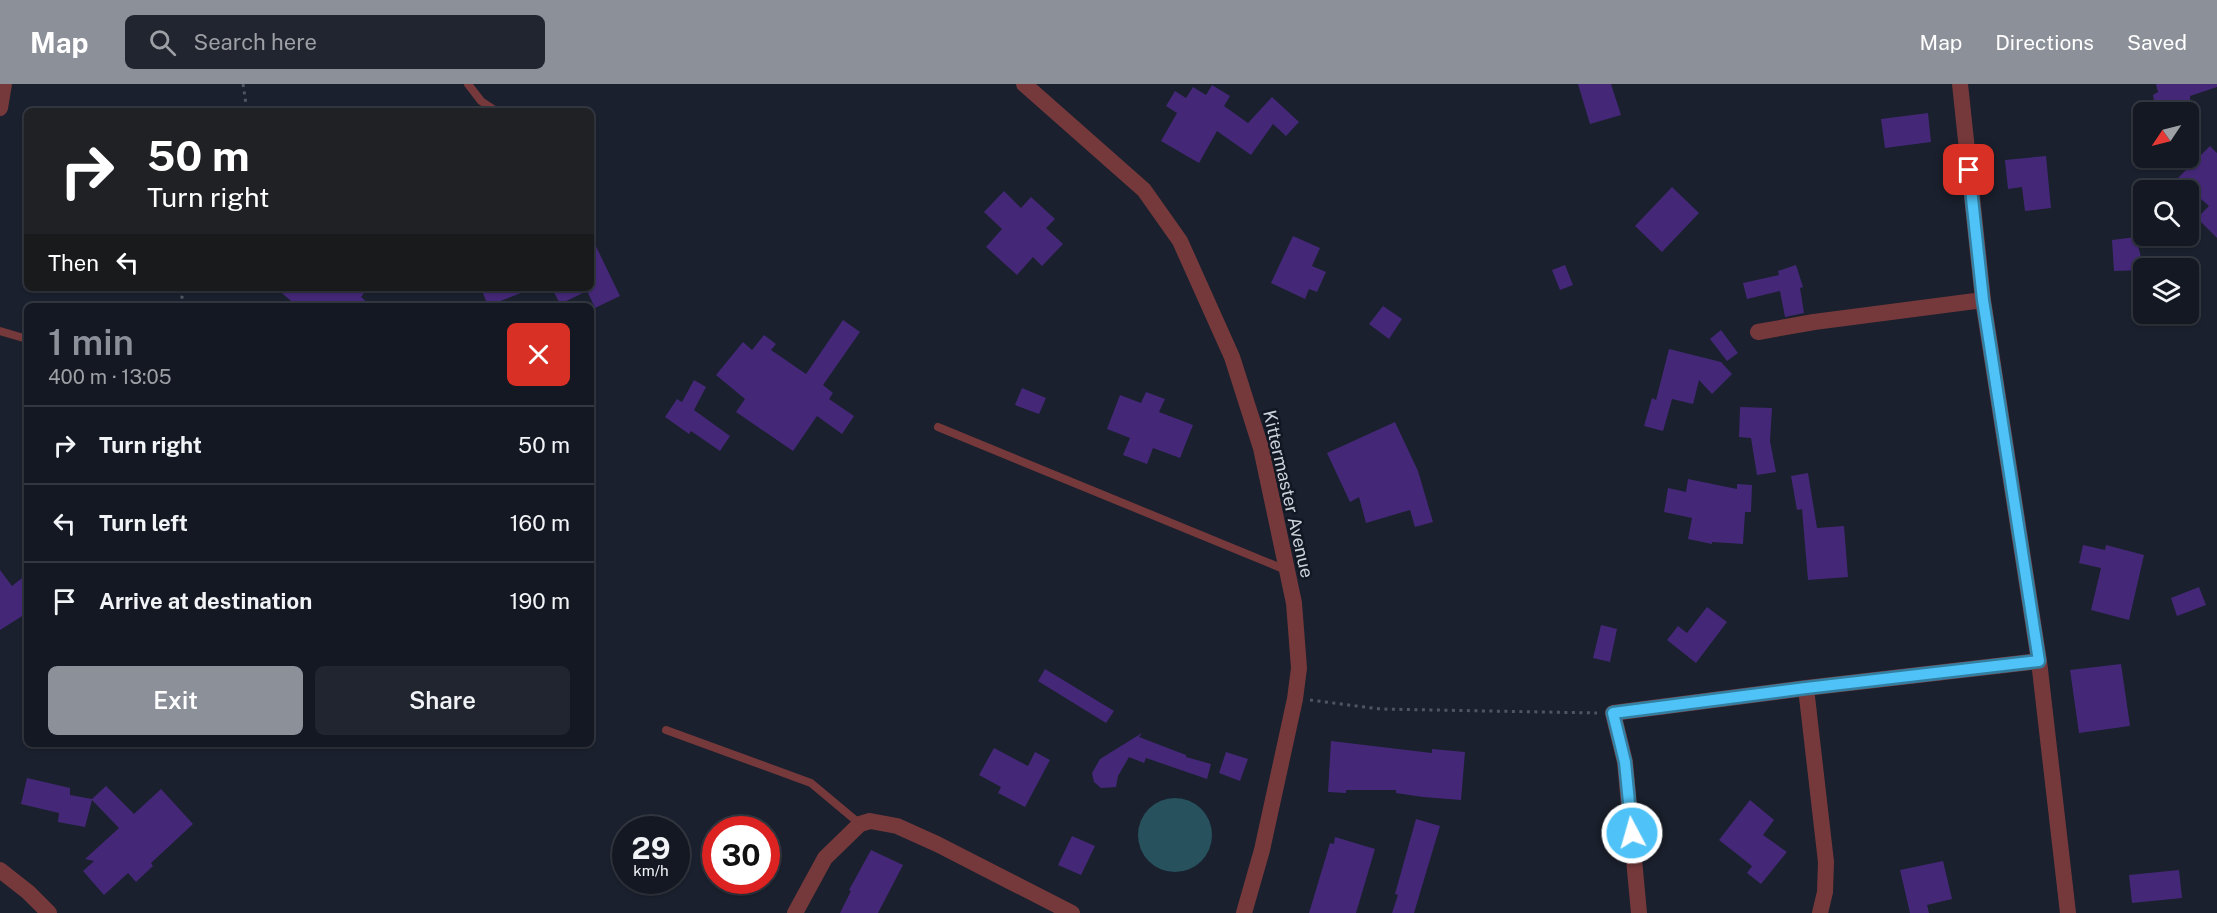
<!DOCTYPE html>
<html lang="en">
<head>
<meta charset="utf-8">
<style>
	body { margin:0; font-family:"Public Sans",sans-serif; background:#21252f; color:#f1f3f6; height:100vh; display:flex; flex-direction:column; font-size:22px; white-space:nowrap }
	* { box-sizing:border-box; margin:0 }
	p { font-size:20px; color:#9da0a5 }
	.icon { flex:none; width:33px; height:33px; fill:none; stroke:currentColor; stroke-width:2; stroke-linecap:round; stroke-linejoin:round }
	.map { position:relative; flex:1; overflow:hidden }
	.sheet { position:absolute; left:24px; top:219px; width:570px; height:444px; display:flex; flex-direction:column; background:#141822; border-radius:9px; box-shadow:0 2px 4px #0004,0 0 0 2px #333740 }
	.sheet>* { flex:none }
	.guide { position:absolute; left:24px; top:24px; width:570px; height:183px; border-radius:9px; box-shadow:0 2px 4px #0004,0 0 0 2px #333740; background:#202124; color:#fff; overflow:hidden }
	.needle { width:39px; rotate:235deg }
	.buttons { position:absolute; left:2133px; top:18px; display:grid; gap:12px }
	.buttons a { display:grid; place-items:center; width:66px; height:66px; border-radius:9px; background:#141822; box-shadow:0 2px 4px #0004,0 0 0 2px #333740; font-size:30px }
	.speed { position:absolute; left:612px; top:732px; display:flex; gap:12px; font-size:30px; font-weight:700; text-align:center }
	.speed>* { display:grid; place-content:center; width:78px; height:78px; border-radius:50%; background:#141822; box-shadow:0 2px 4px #0004,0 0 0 2px #333740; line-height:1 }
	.speed small { font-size:15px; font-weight:400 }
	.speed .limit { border:9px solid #d22; background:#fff; color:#111 }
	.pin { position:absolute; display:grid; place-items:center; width:51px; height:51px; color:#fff; margin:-26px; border-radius:12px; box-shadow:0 3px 9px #0006 }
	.me { position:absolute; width:66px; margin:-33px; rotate:354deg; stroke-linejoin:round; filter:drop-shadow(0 0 4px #0008) }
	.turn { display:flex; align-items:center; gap:21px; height:126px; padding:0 24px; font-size:27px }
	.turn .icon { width:78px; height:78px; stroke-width:2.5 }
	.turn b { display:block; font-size:42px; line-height:51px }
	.then { display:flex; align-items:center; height:57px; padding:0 24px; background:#0003; gap:12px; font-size:22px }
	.round { display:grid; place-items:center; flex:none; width:63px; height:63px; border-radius:9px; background:#21252f }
	.summary { display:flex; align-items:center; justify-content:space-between; height:102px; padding:0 24px }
	h1 { font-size:36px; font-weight:600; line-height:45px; color:#8c9099 }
	.action { display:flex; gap:12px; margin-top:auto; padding:12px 24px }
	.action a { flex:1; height:69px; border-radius:9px; background:#8c9099; color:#fff; font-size:24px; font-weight:600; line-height:69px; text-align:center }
	.action a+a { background:#21252f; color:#f1f3f6 }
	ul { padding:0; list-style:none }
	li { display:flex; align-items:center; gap:18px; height:78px; padding:0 24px; border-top:2px solid #333740 }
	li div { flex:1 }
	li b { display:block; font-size:22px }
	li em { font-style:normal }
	header { display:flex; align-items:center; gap:36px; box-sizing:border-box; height:84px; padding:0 30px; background:#8c9099; color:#fff }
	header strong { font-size:28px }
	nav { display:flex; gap:33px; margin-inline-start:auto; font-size:21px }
	.search { width:420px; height:54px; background:#21252f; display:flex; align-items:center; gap:15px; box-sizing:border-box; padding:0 21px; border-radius:9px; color:#9da0a5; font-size:22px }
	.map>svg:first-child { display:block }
</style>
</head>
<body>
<header>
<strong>Map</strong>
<div class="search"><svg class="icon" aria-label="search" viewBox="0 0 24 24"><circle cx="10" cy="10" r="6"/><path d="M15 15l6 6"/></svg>Search here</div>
<nav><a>Map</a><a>Directions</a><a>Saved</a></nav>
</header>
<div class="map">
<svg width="2217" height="829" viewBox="0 0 2217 829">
	<rect width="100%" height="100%" fill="#1a202d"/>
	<path fill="#26515d" d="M1138 751a37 37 0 1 1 74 0a37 37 0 1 1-74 0Z"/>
	<path fill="#442877" d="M1578 0H1611L1621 31 1590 40Z
		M2156 0H2217V3L2190 12 2191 28H2156L2153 11 2158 8Z
		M1212 1 1230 12 1224 22 1248 39 1272 13 1299 38 1286 52 1273 40 1251 71 1217 47 1199 79 1161 57 1177 29 1166 22 1175 7 1186 14 1193 3 1206 11Z
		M1928 29 1931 58 1885 64 1881 35Z
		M2210 62 2217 69V154L2197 134 2209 122 2187 103 2167 105Z
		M2046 72 2051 124 2025 127 2022 103 2008 105 2005 76Z
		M1672 103 1699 129 1662 168 1635 142Z
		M1004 107 1021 124 1031 113 1055 135 1046 144 1063 160 1042 182 1033 173 1017 191 986 163 1002 145 984 128Z
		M591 152 620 212 595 224 587 207 560 220 552 204H591Z
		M1293 152 1320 164 1312 182 1326 188 1317 208 1309 205 1305 215 1271 199Z
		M2136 153 2144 186 2114 187 2112 156Z
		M1565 181 1573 201 1560 206 1552 186Z
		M1796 181 1803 203 1800 204 1804 229 1785 233 1780 207 1747 215 1743 199 1779 191 1778 187Z
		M276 204H368L361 213 371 222H297Z
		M481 204H531V205L488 222Z
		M1383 222 1402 235 1389 255 1369 240Z
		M843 236 860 248 823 301 833 309 829 315 854 332 842 350 817 332 793 367 736 328 745 315 716 291 743 258 752 266 764 251 776 260 771 266 806 290Z
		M1721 246 1738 269 1727 277 1710 255Z
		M1669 265 1721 278 1732 290 1712 310 1699 296 1693 320 1672 315 1663 347 1644 342 1652 314 1656 316Z
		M694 296 706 303 694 326 730 352 720 367 691 347 689 350 665 333 677 315 682 318Z
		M1022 304 1046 314 1039 330 1015 321Z
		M1146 308 1165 315 1159 328 1193 341 1180 374 1153 364 1147 380 1123 371 1130 354 1107 345 1120 311 1141 319Z
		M1740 323 1772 324 1770 357 1776 388 1757 391 1751 354 1739 353Z
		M1395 338 1418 387 1433 438 1415 443 1410 426 1366 439 1359 413 1350 418 1327 369Z
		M1808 389 1817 444 1844 442 1848 493 1808 496 1802 425 1797 426 1791 392Z
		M1688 395 1737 405V400L1752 401 1751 428H1745L1743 460 1712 458V460L1688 455 1692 434 1664 428 1668 404 1686 408Z
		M2083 461 2105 466 2106 461 2144 471 2129 536 2091 526 2101 484 2079 479Z
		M0 486 12 502 27 490V529L0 546Z
		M2199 503 2206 521 2177 532 2171 514Z
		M1707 523 1727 538 1696 579 1667 556 1678 542 1687 549Z
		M1601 541 1617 545 1610 578 1593 574Z
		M2121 580 2130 642 2079 649 2070 586Z
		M1045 585 1114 627 1106 639 1038 597Z
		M1142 649 1139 653 1186 671V673L1211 680 1207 695 1146 674 1144 679 1129 673 1118 692 1116 703 1101 704 1094 698 1092 689 1100 675Z
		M1331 657 1432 669V665L1465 668 1461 716 1423 713 1396 709V706H1346V709L1328 708Z
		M994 664 1028 682 1035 668 1050 676 1025 723 998 709 1001 703 979 691Z
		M1226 668 1248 675 1240 697 1219 689Z
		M27 694 70 704V711L92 715 106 702 134 730 161 705 193 740 151 779 153 782 136 798 128 789 104 811 83 787 94 777 85 775 119 744 92 716 85 743 58 738 59 729 21 720Z
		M1750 716 1774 736 1763 751 1787 768 1761 800 1747 789 1752 782 1719 756Z
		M1416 735 1440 742 1414 829H1392L1398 811 1395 810Z
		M1072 752 1095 762 1081 791 1058 781Z
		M1335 753 1375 765 1356 829H1309L1330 759 1334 760Z
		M871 766 903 781 878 829H840L851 807 849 806Z
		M1943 777 1952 815 1927 821 1929 829H1910L1900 786Z
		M2179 786 2182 814 2132 819 2129 791Z"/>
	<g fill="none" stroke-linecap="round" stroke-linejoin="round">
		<path stroke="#505661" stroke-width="3" stroke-dasharray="3 4.5" stroke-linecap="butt" d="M243 0 247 27
			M180 222 184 204
			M1310 616 1380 625 1597 629"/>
		<path stroke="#76393b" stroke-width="8" d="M468 0 481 17 496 27
			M0 247 27 255
			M938 343 1286 486
			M666 646 811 699 860 740"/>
		<path stroke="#76393b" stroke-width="16" d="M1024 0 1144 106 1180 157 1232 273 1261 364 1294 519 1299 584 1295 615 1262 766 1244 829
			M1960 0 1983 216 2039 577 2068 829
			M0 24 4 0
			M1758 248 1814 238 1983 216
			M1806 604 1826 778 1825 808 1820 829
			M0 786 28 808 49 829
			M795 829 825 774 860 740 870 737 897 742 937 760 1072 829
			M1639 829 1625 678 1613 629 1806 604 2039 577"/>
	</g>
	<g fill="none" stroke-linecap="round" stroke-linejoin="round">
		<defs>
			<path id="route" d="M1632 749 1625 678 1613 629 1806 604 2039 577 1983 216 1969 86"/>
		</defs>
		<use href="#route" stroke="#337fa1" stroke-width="15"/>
		<use href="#route" stroke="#4fc3f7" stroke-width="10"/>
	</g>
	<g text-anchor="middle" stroke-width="5" stroke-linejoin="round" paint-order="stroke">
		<g font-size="18" fill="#cdd1da" stroke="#111723">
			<text transform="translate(1288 410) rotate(77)" y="6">Kittermaster Avenue</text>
		</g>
	</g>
</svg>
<div class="buttons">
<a><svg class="needle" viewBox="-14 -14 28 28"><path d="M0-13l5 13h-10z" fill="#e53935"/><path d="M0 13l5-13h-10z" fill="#9da0a5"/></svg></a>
<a><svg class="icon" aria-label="search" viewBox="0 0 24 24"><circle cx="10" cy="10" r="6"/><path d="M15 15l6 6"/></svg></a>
<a><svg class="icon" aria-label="layers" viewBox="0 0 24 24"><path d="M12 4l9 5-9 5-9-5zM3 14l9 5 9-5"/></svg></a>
</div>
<div class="speed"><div>29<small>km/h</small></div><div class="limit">30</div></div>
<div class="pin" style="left:1969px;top:86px;background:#d93025"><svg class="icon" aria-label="arrive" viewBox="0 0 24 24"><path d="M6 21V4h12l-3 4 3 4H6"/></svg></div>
<svg class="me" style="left:1632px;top:749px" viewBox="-20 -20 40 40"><circle r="17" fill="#4fc3f7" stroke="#fff" stroke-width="3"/><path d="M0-11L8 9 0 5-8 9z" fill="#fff"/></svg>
<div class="guide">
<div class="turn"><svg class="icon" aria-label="right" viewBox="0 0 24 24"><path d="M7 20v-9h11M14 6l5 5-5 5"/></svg><div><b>50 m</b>Turn right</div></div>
<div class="then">Then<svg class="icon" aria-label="left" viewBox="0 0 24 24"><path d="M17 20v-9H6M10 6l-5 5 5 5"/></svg></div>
</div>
<section class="sheet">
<div class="summary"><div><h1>1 min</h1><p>400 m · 13:05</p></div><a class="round" style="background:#d93025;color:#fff"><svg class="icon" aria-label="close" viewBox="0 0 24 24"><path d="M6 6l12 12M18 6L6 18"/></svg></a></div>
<ul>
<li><svg class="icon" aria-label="right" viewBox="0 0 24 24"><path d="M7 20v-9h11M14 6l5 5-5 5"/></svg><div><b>Turn right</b></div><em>50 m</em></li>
<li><svg class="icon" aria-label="left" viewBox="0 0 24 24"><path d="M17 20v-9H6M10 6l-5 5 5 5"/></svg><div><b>Turn left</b></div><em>160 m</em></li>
<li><svg class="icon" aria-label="arrive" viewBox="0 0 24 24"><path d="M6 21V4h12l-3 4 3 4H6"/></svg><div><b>Arrive at destination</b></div><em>190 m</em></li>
</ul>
<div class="action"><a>Exit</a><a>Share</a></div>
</section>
</div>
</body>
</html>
